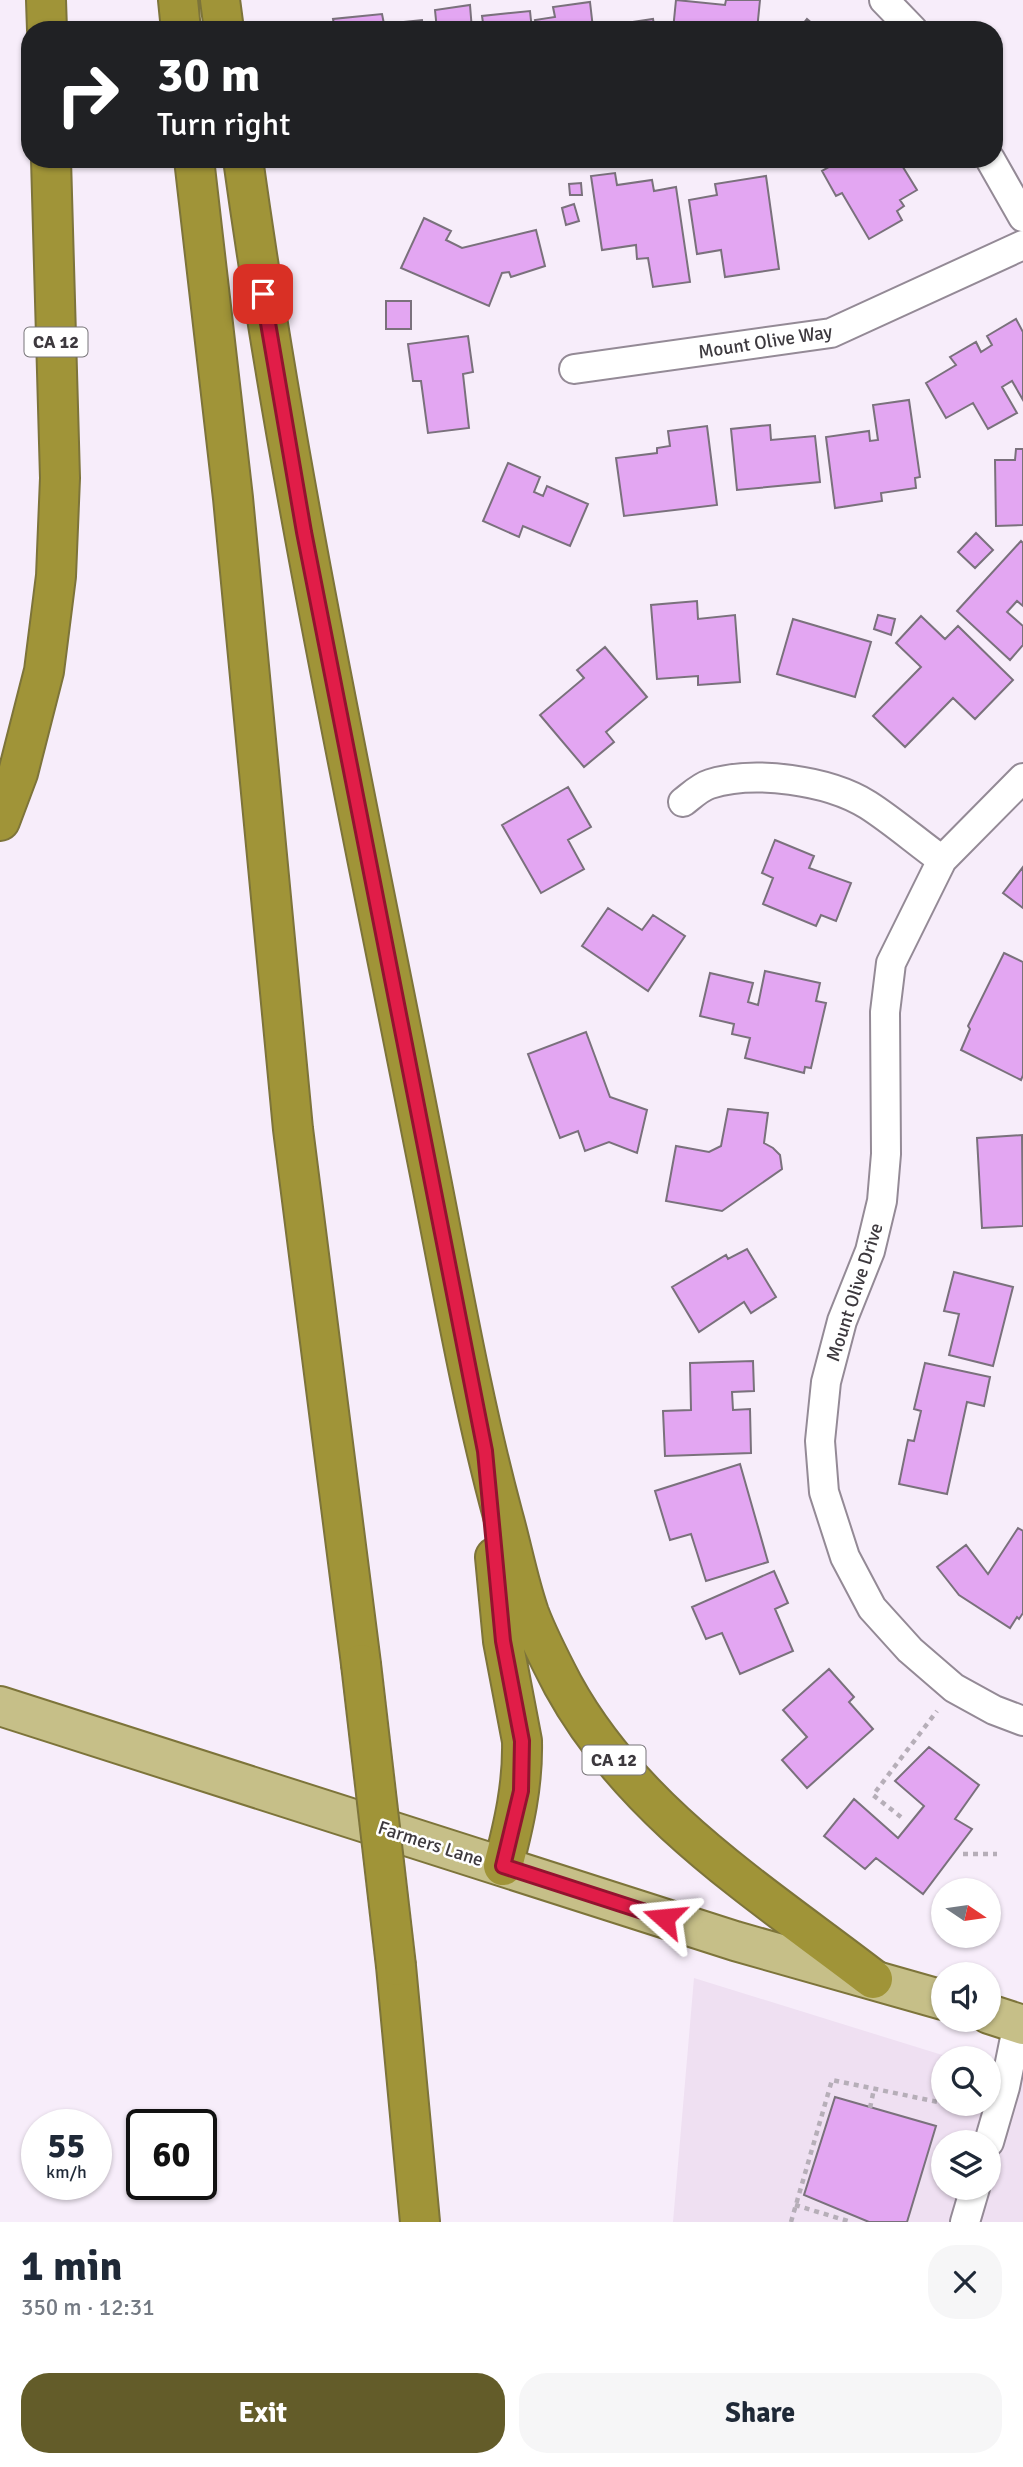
<!DOCTYPE html>
<html lang="en">
<head>
<meta charset="utf-8">
<style>
	body { margin:0; font-family:Signika,sans-serif; background:#f6f6f7; color:#1f2937; height:100vh; display:flex; flex-direction:column; font-size:26px; white-space:nowrap }
	* { box-sizing:border-box; margin:0 }
	p { font-size:23px; color:#747a83 }
	.icon { flex:none; width:38px; height:38px; fill:none; stroke:currentColor; stroke-width:2; stroke-linecap:round; stroke-linejoin:round }
	.map { position:relative; height:2222px; overflow:hidden }
	.side { display:flex; flex-direction:column; background:#fff; flex:1 }
	.side>* { flex:none }
	.top-card { position:absolute; left:21px; top:21px; width:982px; height:147px; border-radius:28px; box-shadow:0 2px 5px #0004; background:#202124; color:#fff; overflow:hidden }
	.needle { width:46px; rotate:103deg }
	.tools { position:absolute; left:931px; top:1878px; display:grid; gap:14px }
	.tools a { display:grid; place-items:center; width:70px; height:70px; border-radius:50%; background:#fff; box-shadow:0 2px 5px #0004; font-size:35px }
	.speed { position:absolute; left:21px; top:2109px; display:flex; gap:14px; font-size:35px; font-weight:700; text-align:center }
	.speed>* { display:grid; place-content:center; width:91px; height:91px; border-radius:50%; background:#fff; box-shadow:0 2px 5px #0004; line-height:1 }
	.speed small { font-size:18px; font-weight:400 }
	.speed .limit { border:4px solid #111; border-radius:10px; background:#fff; color:#111 }
	.pin { position:absolute; display:grid; place-items:center; width:60px; height:60px; color:#fff; margin:-30px; border-radius:14px; box-shadow:0 4px 10px #0006 }
	.me { position:absolute; width:77px; margin:-38px; rotate:288deg; stroke-linejoin:round; filter:drop-shadow(0 0 5px #0008) }
	.turn { display:flex; align-items:center; gap:24px; height:147px; padding:0 21px; font-size:32px }
	.turn .icon { width:91px; height:91px; stroke-width:2.5 }
	.turn b { display:block; font-size:49px; line-height:60px }
	.round { display:grid; place-items:center; flex:none; width:74px; height:74px; border-radius:28px; background:#f6f6f7 }
	.head { display:flex; align-items:center; justify-content:space-between; height:119px; padding:0 21px }
	h1 { font-size:42px; font-weight:700; line-height:52px }
	.action { display:flex; gap:14px; margin-top:auto; padding:14px 21px }
	.action a { flex:1; height:80px; border-radius:28px; background:#635c29; color:#fff; font-size:28px; font-weight:700; line-height:80px; text-align:center }
	.action a+a { background:#f6f6f7; color:#1f2937 }
	.map>svg:first-child { display:block }
</style>
</head>
<body>
<div class="map">
<svg width="1023" height="2222" viewBox="0 0 1023 2222">
	<rect width="100%" height="100%" fill="#f7edfa"/>
	<path fill="#efe0f2" fill-rule="evenodd" d="M694 1978 952 2058H943V2104H989V2069L1023 2080V2222H673ZM943 2142H989V2188H943Z"/>
	<path fill="#e3a6f2" stroke="#7a717c" stroke-width="2" d="M676 0 725 5 726 0H760L757 30H673Z
		M590 2 593 28 653 19 655 30H537L535 20 555 17 553 7Z
		M470 5 472 30H437L435 10Z
		M530 11 532 30H484L482 16Z
		M382 14 384 24 422 20 423 30H335L333 19Z
		M807 19 820 30H798Z
		M843 159H898L917 190 900 200 904 206 897 211 902 220 869 239 842 193 836 196 822 171Z
		M615 173 617 185 652 180 654 191 676 187 690 282 653 287 648 258 637 259 636 245 602 250 591 176Z
		M766 176 779 269 725 277 721 250 697 254 689 200 717 195 715 184Z
		M581 183 582 195H570L569 184Z
		M574 204 579 221 566 225 562 208Z
		M424 218 451 231 446 240 462 248 536 230 545 266 511 277 509 272 502 273 489 306 401 268Z
		M386 301H411V329H386Z
		M1016 319 1023 332V400L1012 381 1002 387 1017 413 988 429 973 403 946 418 926 383 956 365 950 357 976 342 981 352 992 345 987 336Z
		M468 336 473 372 463 374 469 428 428 433 421 381H413L408 344Z
		M909 400 920 477 915 478 916 488 881 493 882 501 835 508 826 437 869 431 870 441 878 440 873 405Z
		M770 425 771 440 815 436 820 482 737 490 731 429Z
		M707 426 717 505 624 516 616 458 657 453V448L670 446 668 431Z
		M1016 449H1023V525L996 526 995 460H1015Z
		M508 463 540 477 534 492 543 496 547 486 588 504 570 546 523 526 519 537 483 521Z
		M976 533 993 550 975 568 958 552Z
		M1021 541 1023 543V606L1017 601 1007 612 1023 626V645L1010 660 957 611Z
		M697 601 698 619 735 615 740 682 698 685V676L657 679 651 605Z
		M878 615 895 619 891 635 874 629Z
		M921 616 945 639 958 626 1013 680 975 719 953 698 905 747 873 716 921 667 896 643Z
		M793 619 871 642 855 697 777 674Z
		M605 647 647 697 606 732 614 742 584 767 540 715 584 678 577 670Z
		M568 787 591 827 568 840 584 869 541 893 502 825Z
		M775 840 814 856 809 868 851 883 836 921 821 915 816 926 763 904 773 878 762 873Z
		M1023 867V908L1003 893Z
		M608 908 642 930 653 915 685 936 648 991 582 946Z
		M1004 953 1023 962V1075L1021 1080 961 1050 970 1029 968 1026Z
		M765 971 820 983 816 1001 826 1003 811 1068 805 1067 804 1073 745 1058 750 1038 732 1034 734 1024 700 1016 710 973 753 983 748 1002 758 1005Z
		M586 1032 610 1097 647 1110 637 1153 609 1142 585 1151 578 1131 560 1138 528 1054Z
		M728 1109 768 1113 764 1143 773 1148 780 1155 782 1169 722 1211 666 1201 676 1146 709 1152 721 1146Z
		M1022 1135 1023 1226 982 1228 977 1138Z
		M747 1249 776 1297 751 1313 744 1302 699 1332 672 1287 726 1255 728 1259Z
		M954 1272 1013 1287 993 1366 949 1355 959 1314 944 1311Z
		M753 1361 754 1391 732 1392 733 1410 750 1409 751 1453 665 1456 663 1411 691 1410 690 1363Z
		M925 1363 990 1377 984 1406 967 1402 947 1494 899 1484 908 1440 914 1441 921 1411 914 1409Z
		M740 1464 768 1562 706 1581 691 1534 670 1540 655 1491Z
		M1018 1528 1023 1531V1613L1019 1619 1017 1617 1010 1628 959 1595 937 1567 966 1545 988 1574Z
		M774 1571 788 1603 775 1609 793 1651 740 1674 722 1633 706 1639 692 1607Z
		M829 1669 854 1697 849 1702 873 1729 807 1788 782 1760 807 1737 783 1710Z
		M929 1747 979 1785 955 1819 972 1829 923 1894 876 1858 865 1869 824 1836 854 1799 898 1838 924 1806 895 1781Z
		M835 2097 936 2126 907 2222H869L804 2195Z"/>
	<g fill="none" stroke-linecap="round" stroke-linejoin="round">
		<defs>
			<path id="street" d="M884 0 913 30
				M990 159 1023 217
				M574 369 831 333 1023 245
				M1023 778 942 860 891 963 885 1012 886 1154 882 1201 870 1251 842 1321 826 1382 820 1441 824 1492 845 1557 872 1608 910 1650 954 1688 994 1710 1023 1721
				M683 802C691 796 700 787 710 784 754 770 828 780 868 805 893 821 917 842 942 860
				M989 2142 1005 2087 1018 2023
				M965 2222 975 2188"/>
			<path id="primary" d="M0 1706 735 1941 943 2000
				M989 2014 1023 2025"/>
			<path id="highway" d="M46 0 47 30
				M178 0 181 30
				M220 0 224 30
				M194 159 233 498 293 1129 361 1664
				M243 159C289 490 360 817 424 1144 449 1268 470 1394 503 1516 512 1548 518 1581 529 1613 538 1637 551 1662 563 1685 633 1813 760 1892 873 1979
				M0 821 18 773 44 671 56 576 60 478 51 159
				M495 1557 503 1641 522 1741C523 1785 514 1824 503 1866
				M396 1966 420 2222"/>
		</defs>
		<use href="#street" stroke="#948a96" stroke-width="32"/>
		<use href="#primary" stroke="#7d743a" stroke-width="42"/>
		<use href="#highway" stroke="#7d743a" stroke-width="42"/>
		<path stroke="#b6aeb8" stroke-width="4.5" stroke-dasharray="5 5" stroke-linecap="butt" d="M901 1817 873 1795 937 1711
			M963 1854H997
			M943 2104 960 2107
			M870 2108 874 2089
			M795 2205 851 2222
			M791 2222 832 2080 943 2103"/>
		<use href="#street" stroke="#fff" stroke-width="28"/>
		<use href="#primary" stroke="#c6bf88" stroke-width="38"/>
		<use href="#highway" stroke="#a09438" stroke-width="38"/>
		<defs>
			<path id="highway-bridge" d="M361 1664 396 1966"/>
		</defs>
		<use href="#highway-bridge" stroke="#7d743a" stroke-width="42" stroke-linecap="butt"/>
		<use href="#highway-bridge" stroke="#a09438" stroke-width="38"/>
	</g>
	<g fill="none" stroke-linecap="round" stroke-linejoin="round">
		<defs>
			<path id="route" d="M263 294 304 532 485 1451 503 1641 522 1741 521 1791 503 1866 664 1918"/>
		</defs>
		<use href="#route" stroke="#92132f" stroke-width="18"/>
		<use href="#route" stroke="#e11d48" stroke-width="12"/>
	</g>
	<g text-anchor="middle" stroke-width="5" stroke-linejoin="round" paint-order="stroke">
		<g fill="#fff" stroke="#777478" stroke-width="2">
			<rect x="24.5" y="327.5" width="63" height="29" rx="5"/>
			<rect x="582.5" y="1745.5" width="63" height="29" rx="5"/>
		</g>
		<g font-size="18" font-weight="bold" fill="#3d393e">
			<text x="56" y="348">CA 12</text>
			<text x="614" y="1766">CA 12</text>
		</g>
		<g font-size="19" fill="#3d393e" stroke="#fff">
			<text transform="translate(765 341) rotate(-9)" y="7">Mount Olive Way</text>
			<text transform="translate(854 1292) rotate(-72)" y="7">Mount Olive Drive</text>
			<text transform="translate(431 1843) rotate(18)" y="7">Farmers Lane</text>
		</g>
	</g>
</svg>
<div class="tools">
<a><svg class="needle" viewBox="-14 -14 28 28"><path d="M0-13l5 13h-10z" fill="#e53935"/><path d="M0 13l5-13h-10z" fill="#747a83"/></svg></a>
<a><svg class="icon" aria-label="sound" viewBox="0 0 24 24"><path d="M4 9h4l5-4v14l-5-4H4zM17 9q2 3 0 6"/></svg></a>
<a><svg class="icon" aria-label="search" viewBox="0 0 24 24"><circle cx="10" cy="10" r="6"/><path d="M15 15l6 6"/></svg></a>
<a><svg class="icon" aria-label="layers" viewBox="0 0 24 24"><path d="M12 4l9 5-9 5-9-5zM3 14l9 5 9-5"/></svg></a>
</div>
<div class="speed"><div>55<small>km/h</small></div><div class="limit">60</div></div>
<div class="pin" style="left:263px;top:294px;background:#d93025"><svg class="icon" aria-label="arrive" viewBox="0 0 24 24"><path d="M6 21V4h12l-3 4 3 4H6"/></svg></div>
<svg class="me" style="left:664px;top:1918px" viewBox="-20 -20 40 40"><path d="M0-17L14 15 0 8-14 15z" fill="#e11d48" stroke="#fff" stroke-width="4"/></svg>
<div class="top-card">
<div class="turn"><svg class="icon" aria-label="right" viewBox="0 0 24 24"><path d="M7 20v-9h11M14 6l5 5-5 5"/></svg><div><b>30 m</b>Turn right</div></div>
</div>
</div>
<section class="side">
<div class="head"><div><h1>1 min</h1><p>350 m · 12:31</p></div><a class="round"><svg class="icon" aria-label="close" viewBox="0 0 24 24"><path d="M6 6l12 12M18 6L6 18"/></svg></a></div>
<div class="action"><a>Exit</a><a>Share</a></div>
</section>
</body>
</html>
